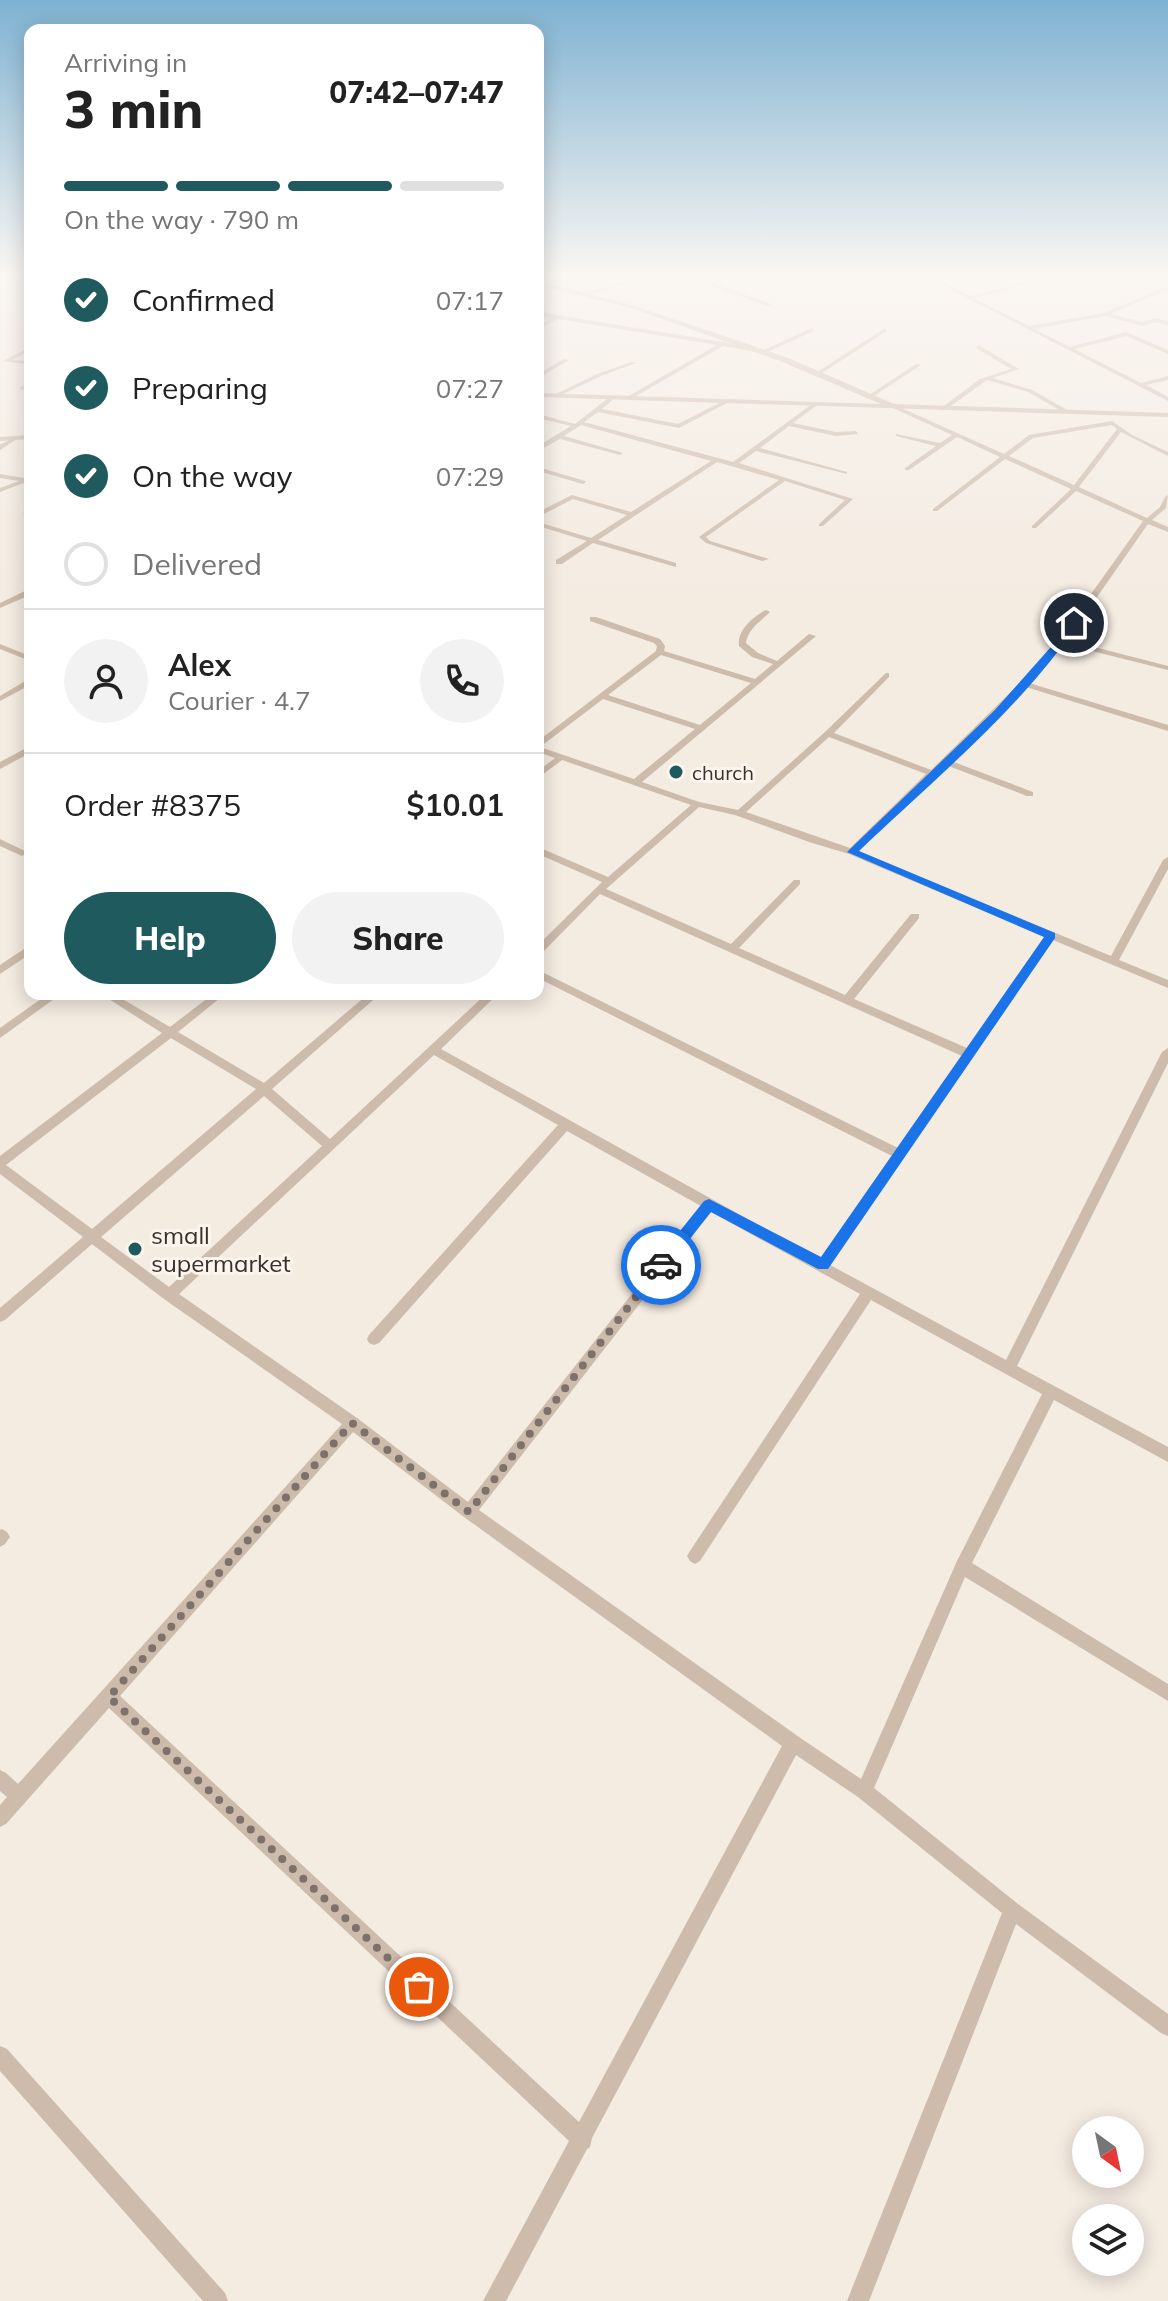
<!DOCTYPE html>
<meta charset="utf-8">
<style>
:root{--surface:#fff;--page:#f2f2f2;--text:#222;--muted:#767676;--line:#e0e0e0;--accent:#1f5a5e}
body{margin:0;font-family:Mulish,sans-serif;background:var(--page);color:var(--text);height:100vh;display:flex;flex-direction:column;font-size:30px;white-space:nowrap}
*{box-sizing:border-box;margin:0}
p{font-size:26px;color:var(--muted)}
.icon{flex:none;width:44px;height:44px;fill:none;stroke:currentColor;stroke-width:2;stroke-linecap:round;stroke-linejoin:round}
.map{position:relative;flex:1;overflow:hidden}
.sheet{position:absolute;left:24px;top:24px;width:520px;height:976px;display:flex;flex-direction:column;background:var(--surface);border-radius:16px;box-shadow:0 4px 20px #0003}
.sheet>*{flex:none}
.needle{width:52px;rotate:147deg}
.buttons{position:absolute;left:1072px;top:2116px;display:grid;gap:16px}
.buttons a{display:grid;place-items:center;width:72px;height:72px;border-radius:50%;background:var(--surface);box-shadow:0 4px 20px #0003;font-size:40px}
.pin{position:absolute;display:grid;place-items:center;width:68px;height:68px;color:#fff;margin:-34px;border:4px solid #fff;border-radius:50%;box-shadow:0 2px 8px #0007}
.courier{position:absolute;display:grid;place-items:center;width:80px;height:80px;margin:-40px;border:6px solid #1a73e8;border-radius:50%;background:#fff;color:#222;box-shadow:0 2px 10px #0007}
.head em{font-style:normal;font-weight:800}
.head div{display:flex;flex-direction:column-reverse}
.head{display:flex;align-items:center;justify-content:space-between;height:136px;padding:0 40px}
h1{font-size:52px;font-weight:800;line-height:60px}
.bar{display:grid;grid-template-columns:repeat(4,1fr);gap:12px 8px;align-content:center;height:96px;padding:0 40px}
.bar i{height:10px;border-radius:6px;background:var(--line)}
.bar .current{background:var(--accent)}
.bar p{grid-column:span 4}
.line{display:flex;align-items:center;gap:20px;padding:0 40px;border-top:2px solid var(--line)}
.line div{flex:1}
.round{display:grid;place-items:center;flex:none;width:84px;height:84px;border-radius:42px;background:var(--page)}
ol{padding:0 40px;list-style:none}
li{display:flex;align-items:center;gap:24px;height:88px}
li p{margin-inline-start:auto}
li .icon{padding:8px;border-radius:50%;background:var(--accent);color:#fff;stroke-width:4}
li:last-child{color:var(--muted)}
li i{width:44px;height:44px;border:4px solid var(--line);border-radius:50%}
.button{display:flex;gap:16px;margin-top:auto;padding:16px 40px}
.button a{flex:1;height:92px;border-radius:48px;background:var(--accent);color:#fff;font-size:32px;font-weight:800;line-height:92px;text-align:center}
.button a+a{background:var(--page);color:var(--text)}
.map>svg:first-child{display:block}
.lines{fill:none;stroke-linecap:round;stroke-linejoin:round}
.minor{fill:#cdbbac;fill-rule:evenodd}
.tertiary{fill:#cdbbac;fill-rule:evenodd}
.route{fill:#1a73e8}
.done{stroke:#7c716b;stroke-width:8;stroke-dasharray:0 14.4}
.poi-dot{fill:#1f5a5e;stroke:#fbf5ee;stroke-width:3}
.labels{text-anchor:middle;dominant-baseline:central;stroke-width:6;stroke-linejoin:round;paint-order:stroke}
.far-poi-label{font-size:20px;fill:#3b302b;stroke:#fbf5ee;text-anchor:start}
.poi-label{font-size:24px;fill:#3b302b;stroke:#fbf5ee;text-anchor:start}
</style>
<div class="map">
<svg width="1168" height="2301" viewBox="0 0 1168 2301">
<rect width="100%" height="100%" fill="#f4ebe1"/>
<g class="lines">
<!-- minor -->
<path class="minor" d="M566,274H572L548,286L544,285Z
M650,274H657L588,295L584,294Z
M948,274H954L938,280L969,296L1009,287L1042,274H1048L1012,289L973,298L1029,326L1104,313L1168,286V289L1110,314L1143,322L1155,318L1168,321V325L1155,322L1143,326L1105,316L1034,329L1070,347L1126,332L1168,350V354L1126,336L1074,349L1141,383L1168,376V380L1146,385L1168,397V401L932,280Z
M691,275L771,304L772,305L767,306L689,277Z
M538,312L723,342L759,350L756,352L723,346L629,400L627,397L717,345L558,319L538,329V325L552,318L538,316Z
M812,328L814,331L765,353L760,352Z
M885,328L887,331L822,373L817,372Z
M978,345L1019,369L993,378L1032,390L1069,411V413H1065L1028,392L987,380L945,410H941V408L980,379L1011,369L976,348Z
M30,347V351L12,360L30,361V365L3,361Z
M564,359L569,360L538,378V374Z
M631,362L636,363L601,376L559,396L554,395L597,374Z
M916,364L921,365L874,396L869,395Z
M30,382V386L22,390L19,388Z
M611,396L616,397L602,409L678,424L723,401H727V403L679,428L598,412L584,422L733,462L812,404H816V406L793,423L836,432L856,431L858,434L836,436L789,426L760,448L847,472V474L756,451L739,463L853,499L823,526H819V524L845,500L785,481L706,537L710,541L769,559L762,561L706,543L699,537L779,480L717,462L598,540L676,563V567L593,543L562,564H556V560L587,541L538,526V522L591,538L627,515L573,499L538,517V512L572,495L631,512L711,461L581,425L564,436L623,453L620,455L560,439L538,451V446L571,426L538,418V414L575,424Z
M893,406H897L1004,454L1029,435L1112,421L1132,435L1168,452V456L1166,455L1121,432L1079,487L1147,518L1160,507L1165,497L1168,495L1166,508L1152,520L1168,527V532L1148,524L1067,640L1168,666V670L1064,644L1029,683L1168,725V731L1026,687L951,761L1033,792V796H1027L946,765L858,851L1111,956L1163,860L1168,857V869L1119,960L1168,980V988L1053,940L830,1265L1006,1360L1162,1052L1168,1048V1063L1017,1366L1168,1447V1462L1054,1400L972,1563L1168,1684V1701L965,1577L874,1788L1018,1904L1168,2014V2036L1161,2033L1016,1924L869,2301H847L1002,1913L858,1797L796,1755L592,2138L590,2147L587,2149L506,2301H483L569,2141L109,1708L6,1824L0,1827V1805L7,1797L0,1791V1770L6,1773L18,1784L342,1424L164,1299L92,1244L5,1320L0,1322V1308L83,1237L0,1174V1156L162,1033L101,994H114L170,1027L213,994H225L178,1032L264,1083L368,994H380L272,1089L330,1139L486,994H498L441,1049L820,1259L892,1156L538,978V970L898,1148L962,1056L600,894L542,953L538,955V945L602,882L538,854V847L608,877L691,805L562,760L538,778V771L555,758L538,752V741L656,651L657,646L654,643L590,621V617H596L660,639L665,646L664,651L755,679L773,664L752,657L739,646C737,630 753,617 766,610L770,612C760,622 748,629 746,643L758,653L777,661L809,634L816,636L642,782L699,802L738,810L825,732L886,673H889V677L834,733L931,770L1021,682L1059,639L1143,521L1076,491L1036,528H1032V526L1071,489L1005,459L937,511H933V509L1000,457L957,437L909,470H905V468L936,446L896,436V434L940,443L952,435L893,408ZM1112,425L1117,429L1074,485L1009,456L1033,438ZM661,655L751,683L700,725L608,695ZM603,699L695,729L634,779L540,747ZM829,737L926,774L850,848L746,812ZM699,807L735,815L809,842L849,854L1045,937L967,1048L854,999L919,918V914H911L845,995L739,948L800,884V880H794L731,944L606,889ZM171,1038L256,1089L92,1229L6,1165ZM434,1055L558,1125L369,1335L367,1339L369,1343L374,1345L379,1343L567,1131L701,1206L468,1502L357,1418L179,1294ZM264,1096L322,1146L169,1287L101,1237ZM711,1212L860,1294L690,1551L687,1556L690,1561L695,1564L700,1561L871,1300L1042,1394L957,1561L861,1779L799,1737L479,1510ZM353,1432L464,1517L782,1746L579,2122L120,1696Z
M12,438L17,439L0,450V445Z
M538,467L585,481L586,482L583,484L538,471Z
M0,474L30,479V483L26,482L0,492V488L19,481L0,478Z
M30,510V515L26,516L23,514Z
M27,590H30V595L0,608V603Z
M0,644L30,656V661L0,649Z
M27,680H30V685L0,701V696Z
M30,746V753L0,769V762Z
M0,839L25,851L27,853L22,856L0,846Z
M30,945V954L0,974V965Z
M48,994H61L0,1038V1028Z
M2,1529L7,1532L10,1537L5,1544L0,1547V1530Z
M0,2046L7,2049L225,2293L228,2301H203L0,2071Z"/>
<!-- tertiary -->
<path class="tertiary" d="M538,281L632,305L786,357L894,404L1168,413V417L538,397V393L881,404L780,361L628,307L538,285Z
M30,435V439L0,441V437Z"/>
</g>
<!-- sky -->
<linearGradient id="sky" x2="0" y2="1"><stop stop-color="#7eb2d2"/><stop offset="0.46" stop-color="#faf6f2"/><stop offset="1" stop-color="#faf6f2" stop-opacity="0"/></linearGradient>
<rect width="1168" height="596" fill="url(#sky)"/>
<!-- route -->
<path class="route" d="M1074,621L1078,623C1024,706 931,782 859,851L1055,933V938L828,1269H818L711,1212L666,1269H656V1261L704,1201L709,1199L821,1257L1044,937L847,852L995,710Z"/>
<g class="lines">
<!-- done -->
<path class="done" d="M419,1987L109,1697L352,1423L469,1512L661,1265"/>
</g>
<!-- markers -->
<g class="poi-dot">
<circle cx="676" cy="772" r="8"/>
<circle cx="135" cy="1249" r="8"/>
</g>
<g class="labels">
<!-- far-poi labels -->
<g class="far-poi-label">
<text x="692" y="772">church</text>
</g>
<!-- poi labels -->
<g class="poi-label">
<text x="151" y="1235">small<tspan x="151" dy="28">supermarket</tspan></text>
</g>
</g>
</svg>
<div class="buttons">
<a><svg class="needle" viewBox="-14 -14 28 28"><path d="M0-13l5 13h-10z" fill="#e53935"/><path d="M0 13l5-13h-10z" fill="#767676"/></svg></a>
<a><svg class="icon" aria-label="layers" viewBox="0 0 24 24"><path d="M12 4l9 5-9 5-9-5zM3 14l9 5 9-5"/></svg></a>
</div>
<div class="pin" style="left:419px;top:1987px;background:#ea580c"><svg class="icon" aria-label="bag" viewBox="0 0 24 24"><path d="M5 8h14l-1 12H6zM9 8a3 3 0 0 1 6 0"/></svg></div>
<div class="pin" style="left:1074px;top:623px;background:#1f2937"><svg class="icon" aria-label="home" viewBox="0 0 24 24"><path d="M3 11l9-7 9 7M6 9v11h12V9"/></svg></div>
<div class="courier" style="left:661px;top:1265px"><svg class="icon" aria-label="car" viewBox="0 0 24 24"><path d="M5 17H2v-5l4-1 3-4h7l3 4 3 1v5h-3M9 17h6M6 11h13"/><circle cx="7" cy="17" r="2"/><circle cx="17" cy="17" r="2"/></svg></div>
<section class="sheet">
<div class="head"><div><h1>3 min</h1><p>Arriving in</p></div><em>07:42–07:47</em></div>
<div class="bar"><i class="current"></i><i class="current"></i><i class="current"></i><i></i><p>On the way · 790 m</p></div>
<ol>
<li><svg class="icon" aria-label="check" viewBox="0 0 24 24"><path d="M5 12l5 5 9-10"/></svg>Confirmed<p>07:17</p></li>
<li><svg class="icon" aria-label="check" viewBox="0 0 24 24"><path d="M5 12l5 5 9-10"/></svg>Preparing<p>07:27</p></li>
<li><svg class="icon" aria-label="check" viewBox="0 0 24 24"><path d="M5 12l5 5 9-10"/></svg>On the way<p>07:29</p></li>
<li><i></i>Delivered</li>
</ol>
<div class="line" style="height:144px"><a class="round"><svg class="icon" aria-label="person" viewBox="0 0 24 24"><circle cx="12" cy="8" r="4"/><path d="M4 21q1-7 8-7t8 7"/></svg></a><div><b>Alex</b><p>Courier · 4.7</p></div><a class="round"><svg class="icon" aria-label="phone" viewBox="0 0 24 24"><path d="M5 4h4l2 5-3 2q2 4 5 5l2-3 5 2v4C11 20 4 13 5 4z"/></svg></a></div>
<div class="line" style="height:104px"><div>Order #8375</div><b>$10.01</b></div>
<div class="button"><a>Help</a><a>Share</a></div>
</section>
</div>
